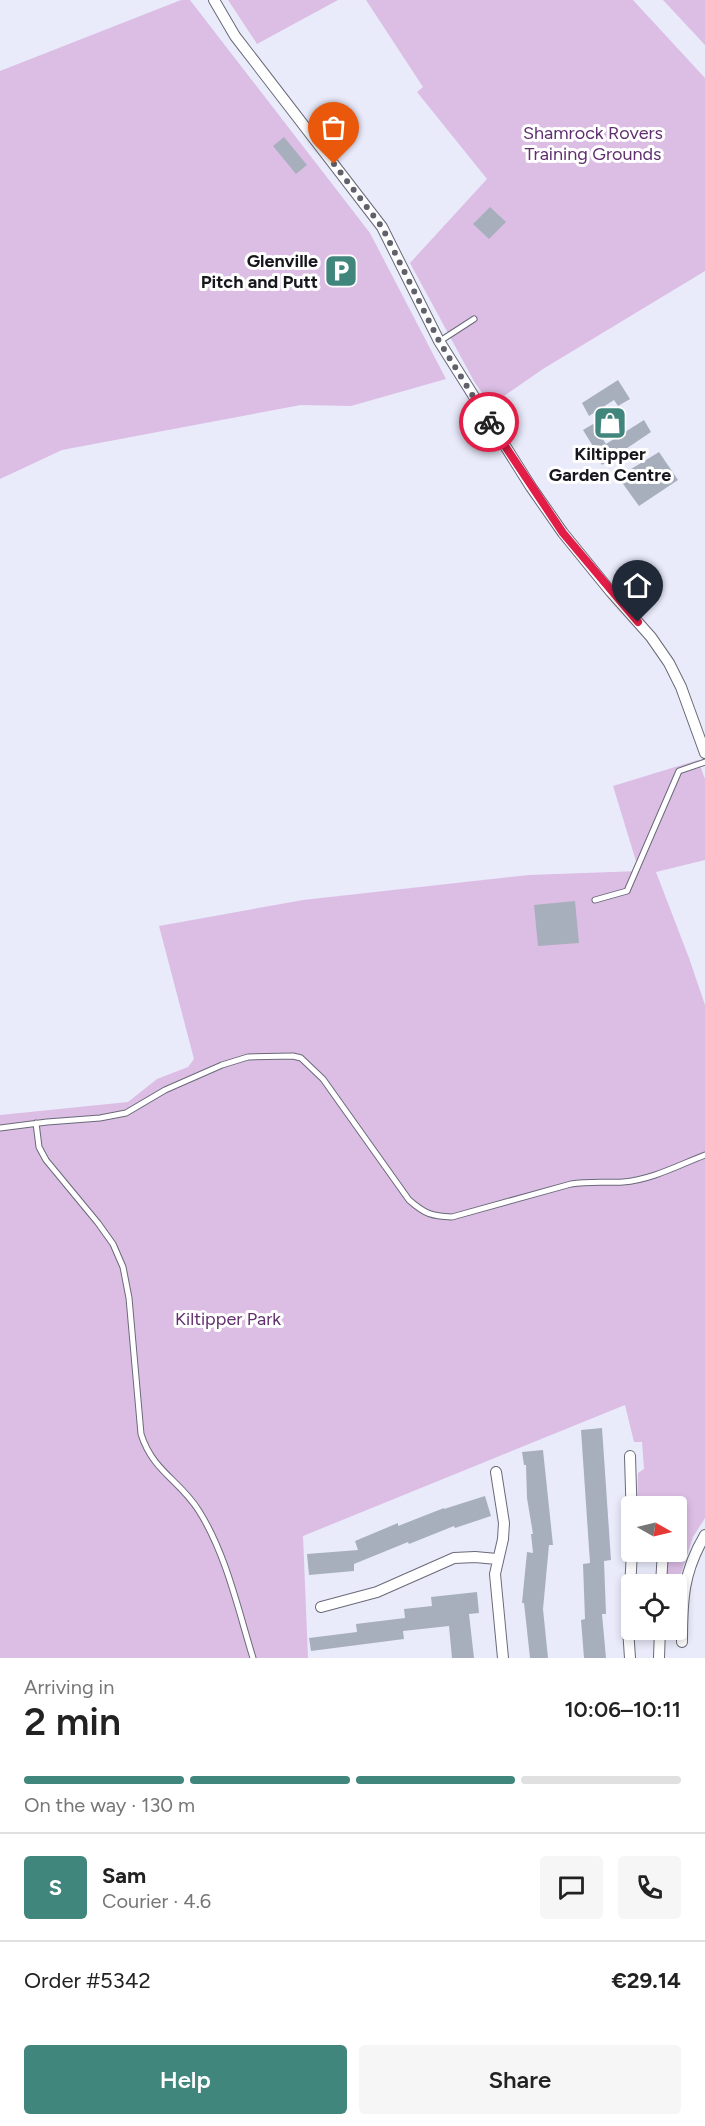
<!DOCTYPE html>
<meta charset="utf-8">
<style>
:root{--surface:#fff;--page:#f6f6f6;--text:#222;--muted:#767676;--line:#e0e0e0;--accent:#41867c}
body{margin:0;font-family:Figtree,sans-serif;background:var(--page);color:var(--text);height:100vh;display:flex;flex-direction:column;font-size:22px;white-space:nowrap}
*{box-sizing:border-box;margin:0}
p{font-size:20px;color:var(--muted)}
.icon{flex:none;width:33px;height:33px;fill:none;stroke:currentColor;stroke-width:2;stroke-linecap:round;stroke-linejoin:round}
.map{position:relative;height:1658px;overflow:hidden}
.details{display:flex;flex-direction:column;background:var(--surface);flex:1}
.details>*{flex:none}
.needle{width:39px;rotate:98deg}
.tools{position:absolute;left:621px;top:1496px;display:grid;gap:12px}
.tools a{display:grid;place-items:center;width:66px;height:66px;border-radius:6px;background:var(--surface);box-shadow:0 3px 9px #0003;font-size:30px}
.pin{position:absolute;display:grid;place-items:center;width:51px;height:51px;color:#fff;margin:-62px -26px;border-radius:50% 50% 50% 0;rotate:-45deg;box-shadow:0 0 6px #0007}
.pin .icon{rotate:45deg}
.courier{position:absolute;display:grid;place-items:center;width:60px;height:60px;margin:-30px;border:4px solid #e11d48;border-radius:50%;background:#fff;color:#222;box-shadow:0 2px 8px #0007}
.summary em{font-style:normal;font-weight:600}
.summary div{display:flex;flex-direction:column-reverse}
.summary{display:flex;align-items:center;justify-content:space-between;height:102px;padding:0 24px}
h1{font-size:39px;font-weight:600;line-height:45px}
.bar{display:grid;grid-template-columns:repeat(4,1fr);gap:9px 6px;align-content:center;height:72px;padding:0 24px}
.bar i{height:8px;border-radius:4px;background:var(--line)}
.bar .on{background:var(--accent)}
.bar p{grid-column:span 4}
.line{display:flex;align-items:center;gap:15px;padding:0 24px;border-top:2px solid var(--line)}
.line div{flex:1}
.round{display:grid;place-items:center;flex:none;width:63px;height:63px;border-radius:6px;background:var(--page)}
.cta{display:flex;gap:12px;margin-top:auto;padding:12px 24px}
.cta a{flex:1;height:69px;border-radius:6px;background:var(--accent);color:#fff;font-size:24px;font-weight:600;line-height:69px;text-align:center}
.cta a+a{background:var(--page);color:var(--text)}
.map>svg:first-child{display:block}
.green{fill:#dcbee5}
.building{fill:#a7afbd}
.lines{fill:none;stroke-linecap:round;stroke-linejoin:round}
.service-casing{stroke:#696a78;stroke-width:7}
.minor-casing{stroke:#696a78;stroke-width:12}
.service{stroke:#fff;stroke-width:5}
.minor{stroke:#fff;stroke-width:10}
.done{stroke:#60616b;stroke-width:6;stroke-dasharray:0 10.8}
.route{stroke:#e11d48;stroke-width:8}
.labels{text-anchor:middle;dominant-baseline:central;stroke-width:6;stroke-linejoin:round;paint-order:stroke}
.park-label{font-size:18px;fill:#612f6f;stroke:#fff}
.poi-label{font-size:18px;font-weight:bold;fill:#17171d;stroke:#fff;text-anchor:end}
</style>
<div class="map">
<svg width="705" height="1658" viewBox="0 0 705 1658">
<rect width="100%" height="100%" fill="#e9ebfb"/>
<!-- green -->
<path class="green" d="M181,0H190L370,233L446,379L351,406L301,405L62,450L0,479V71Z
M228,0H338L257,44Z
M366,0H633L705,78V271L543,369L491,405L475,383L410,263L487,179L417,92L423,87Z
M663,0H705V45Z
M698,760L705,779V860L656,872L689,958L705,1005V1518L693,1537L677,1586L676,1584H666L669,1551H676V1506H637L638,1473L644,1469L642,1442H634L625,1405L303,1536L308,1658H0V1115L128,1102L157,1079L188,1067L194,1059L159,926L303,900L529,875L639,871L613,786Z"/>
<!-- building -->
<path class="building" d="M284,137L307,165L296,174L273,146Z
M490,207L506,222L489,239L473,224Z
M618,380L630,399L618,406L614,400L589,416L582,403Z
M644,420L651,432L602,465L594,452L596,451L583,430L593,424L606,444Z
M659,452L678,480L639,506L618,477Z
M575,901L579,943L538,946L534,905Z
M602,1428L611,1560L604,1561L606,1614H602L606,1658H584L581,1620L585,1619L583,1564L590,1563L581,1430Z
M543,1450L553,1545H549L543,1609L548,1658H530L524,1603H522L527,1552L533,1553L531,1534H533L527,1498L526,1465H524L522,1452Z
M485,1496L491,1516L455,1528L454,1526L409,1544L408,1542L354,1564V1571L309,1575L307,1554L358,1550L355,1541L398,1523V1526L444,1508V1509Z
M477,1592L479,1613L469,1614L474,1658H452L449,1626L403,1631L404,1639L311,1651L309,1638L357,1632L356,1624L405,1618L404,1609L432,1606L431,1597Z"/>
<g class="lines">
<!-- service casing -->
<g class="service-casing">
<path id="service" d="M440,341L474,319
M595,900L627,891L679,771L705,762
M36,1123L39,1147L46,1160L98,1223L113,1244L123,1267L129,1298L141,1434C153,1472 180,1480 199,1511C226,1554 238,1609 253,1658
M0,1128L47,1122L100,1118L126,1113L165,1090L222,1065L248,1057L293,1056L301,1058L323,1079L409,1200C425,1214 431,1216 452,1217L571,1184C589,1181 606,1183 623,1182C651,1180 679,1165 705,1155"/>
</g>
<!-- minor casing -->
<g class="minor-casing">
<path id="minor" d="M214,0L235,36L382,227L439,341L531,487L563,533L611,592L651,637L669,663L681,687L705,753
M630,1456L632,1524
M496,1472L504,1523L503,1539L495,1574L503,1658
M632,1554H663
M661,1584L663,1551
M321,1607L377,1592L454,1558L475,1557L497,1559
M682,1642C682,1600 683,1572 705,1535
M630,1658L628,1628L632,1551
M659,1658L660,1629"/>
</g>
<!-- service -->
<use href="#service" class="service"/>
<!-- minor -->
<use href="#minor" class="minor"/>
</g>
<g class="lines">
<!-- done -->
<path class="done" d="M334,164L382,227L439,341L489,422"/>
<!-- route -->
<path class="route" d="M489,422L563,533L638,622"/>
</g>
<!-- icons -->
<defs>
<g id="parking-square" transform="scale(1.725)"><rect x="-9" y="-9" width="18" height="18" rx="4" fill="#41867c" stroke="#fff"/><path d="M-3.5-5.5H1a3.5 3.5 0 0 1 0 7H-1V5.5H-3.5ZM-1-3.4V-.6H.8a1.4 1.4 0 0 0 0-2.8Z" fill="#fff"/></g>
<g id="shop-square" transform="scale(1.725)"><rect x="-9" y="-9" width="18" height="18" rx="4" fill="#41867c" stroke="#fff"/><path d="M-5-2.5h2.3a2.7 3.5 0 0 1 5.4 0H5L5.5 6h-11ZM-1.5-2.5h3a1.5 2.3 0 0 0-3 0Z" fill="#fff"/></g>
</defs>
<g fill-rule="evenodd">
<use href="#parking-square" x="341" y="271"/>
<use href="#shop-square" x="610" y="423"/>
</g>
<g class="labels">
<!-- park labels -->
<g class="park-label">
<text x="593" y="133">Shamrock Rovers<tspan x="593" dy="21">Training Grounds</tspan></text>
<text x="228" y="1319">Kiltipper Park</text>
</g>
<!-- poi labels -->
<g class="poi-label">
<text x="318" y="261">Glenville<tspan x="318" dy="21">Pitch and Putt</tspan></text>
<text x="610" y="454" text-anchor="middle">Kiltipper<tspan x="610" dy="21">Garden Centre</tspan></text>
</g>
</g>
</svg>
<div class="tools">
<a><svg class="needle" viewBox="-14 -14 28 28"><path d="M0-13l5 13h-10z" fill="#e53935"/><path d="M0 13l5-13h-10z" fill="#767676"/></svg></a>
<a><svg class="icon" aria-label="locate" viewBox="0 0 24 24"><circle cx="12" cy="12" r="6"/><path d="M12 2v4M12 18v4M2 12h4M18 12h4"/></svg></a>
</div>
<div class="pin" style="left:334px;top:164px;background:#ea580c"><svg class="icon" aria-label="bag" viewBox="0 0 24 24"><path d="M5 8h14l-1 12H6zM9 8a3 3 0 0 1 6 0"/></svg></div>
<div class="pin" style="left:638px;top:622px;background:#1f2937"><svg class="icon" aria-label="home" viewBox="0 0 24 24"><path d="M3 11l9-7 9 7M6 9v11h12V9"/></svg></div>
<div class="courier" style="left:489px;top:422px"><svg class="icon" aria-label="bike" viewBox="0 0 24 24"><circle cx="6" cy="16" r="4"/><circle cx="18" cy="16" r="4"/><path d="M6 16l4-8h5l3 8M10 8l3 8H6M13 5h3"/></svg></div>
</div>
<section class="details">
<div class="summary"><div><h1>2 min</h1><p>Arriving in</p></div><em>10:06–10:11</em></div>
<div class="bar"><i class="on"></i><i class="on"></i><i class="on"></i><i></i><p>On the way · 130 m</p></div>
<div class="line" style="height:108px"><b class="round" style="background:var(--accent);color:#fff">S</b><div><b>Sam</b><p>Courier · 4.6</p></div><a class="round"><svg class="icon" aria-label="chat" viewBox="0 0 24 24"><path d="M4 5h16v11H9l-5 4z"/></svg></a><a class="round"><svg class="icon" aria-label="phone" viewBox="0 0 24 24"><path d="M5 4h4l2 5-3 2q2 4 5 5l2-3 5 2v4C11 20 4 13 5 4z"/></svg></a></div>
<div class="line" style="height:78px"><div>Order #5342</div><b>€29.14</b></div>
<div class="cta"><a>Help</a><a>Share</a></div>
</section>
